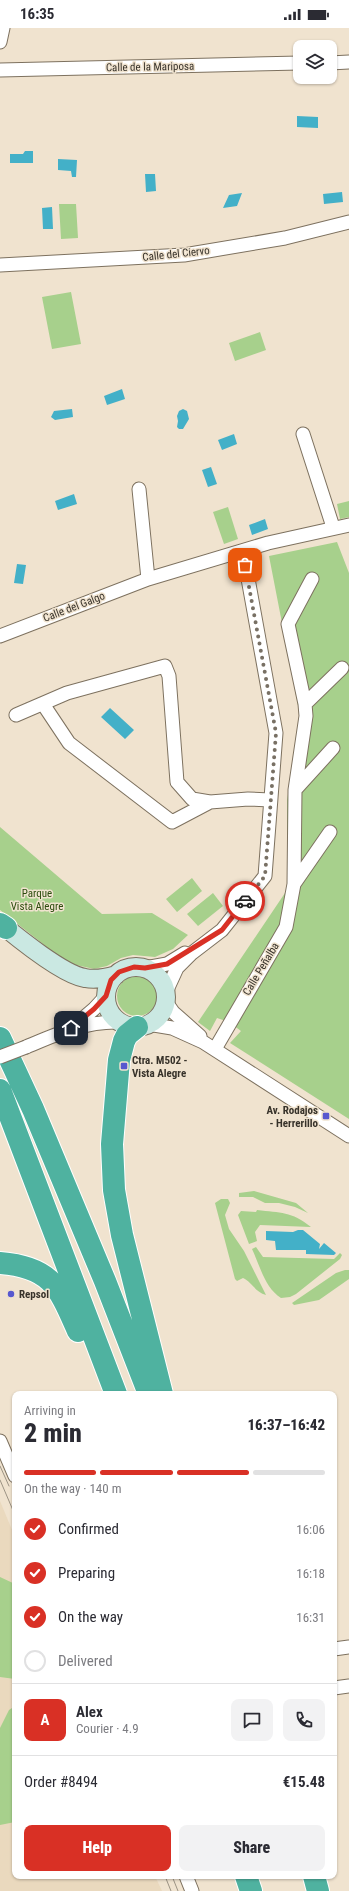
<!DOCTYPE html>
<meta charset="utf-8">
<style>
:root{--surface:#fff;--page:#f2f2f3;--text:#2b2b33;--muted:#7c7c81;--line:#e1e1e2;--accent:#d93025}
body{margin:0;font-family:"Roboto Condensed",sans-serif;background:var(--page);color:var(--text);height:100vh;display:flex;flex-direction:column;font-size:15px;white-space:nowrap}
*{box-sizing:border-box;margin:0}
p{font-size:13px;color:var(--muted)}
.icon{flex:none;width:22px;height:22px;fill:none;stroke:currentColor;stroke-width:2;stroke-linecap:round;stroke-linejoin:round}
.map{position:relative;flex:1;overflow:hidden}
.sheet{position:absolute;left:12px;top:1363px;width:325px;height:488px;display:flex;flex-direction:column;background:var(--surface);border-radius:8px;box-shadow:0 1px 3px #0004}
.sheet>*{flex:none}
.tools{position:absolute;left:293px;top:12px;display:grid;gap:8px}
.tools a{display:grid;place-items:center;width:44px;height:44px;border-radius:8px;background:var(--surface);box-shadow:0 1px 3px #0004;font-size:20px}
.pin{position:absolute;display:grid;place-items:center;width:34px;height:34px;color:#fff;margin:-17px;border-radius:8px;box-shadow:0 2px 6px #0006}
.courier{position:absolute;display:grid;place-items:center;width:40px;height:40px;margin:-20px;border:3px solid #d93025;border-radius:50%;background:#fff;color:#222;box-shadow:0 1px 5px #0007}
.overview em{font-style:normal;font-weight:800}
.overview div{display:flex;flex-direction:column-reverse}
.overview{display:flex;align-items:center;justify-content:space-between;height:68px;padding:0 12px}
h1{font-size:26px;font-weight:800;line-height:30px}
.bar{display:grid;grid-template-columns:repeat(4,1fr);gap:6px 4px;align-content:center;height:48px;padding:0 12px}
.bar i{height:5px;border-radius:3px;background:var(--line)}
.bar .current{background:var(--accent)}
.bar p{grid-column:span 4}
.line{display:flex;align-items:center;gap:10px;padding:0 12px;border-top:1px solid var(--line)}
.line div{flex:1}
.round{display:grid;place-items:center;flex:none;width:42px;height:42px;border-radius:8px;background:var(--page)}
ol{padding:0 12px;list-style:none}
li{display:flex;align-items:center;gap:12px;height:44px}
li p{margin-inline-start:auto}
li .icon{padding:4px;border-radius:50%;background:var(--accent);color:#fff;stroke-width:4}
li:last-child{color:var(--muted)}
li i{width:22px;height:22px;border:2px solid var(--line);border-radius:50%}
.primary-button{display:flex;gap:8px;margin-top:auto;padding:8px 12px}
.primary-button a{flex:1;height:46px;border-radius:8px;background:var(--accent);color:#fff;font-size:16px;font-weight:800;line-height:46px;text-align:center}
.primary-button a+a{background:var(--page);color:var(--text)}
.status{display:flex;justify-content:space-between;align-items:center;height:28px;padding:0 20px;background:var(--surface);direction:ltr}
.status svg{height:11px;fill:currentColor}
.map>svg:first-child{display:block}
.built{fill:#ead9be}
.green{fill:#a7d08c}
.water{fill:#43b0c8}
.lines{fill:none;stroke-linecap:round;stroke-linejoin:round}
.street-casing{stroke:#7d715f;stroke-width:15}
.secondary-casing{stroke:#7d715f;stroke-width:20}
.highway-casing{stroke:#fff;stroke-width:24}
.street{stroke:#fff;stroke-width:13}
.secondary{stroke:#cae8e2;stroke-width:18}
.highway{stroke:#4fb2a0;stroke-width:22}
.tram{stroke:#9c9384;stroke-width:1}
.street-bridge-casing{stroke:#7d715f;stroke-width:15;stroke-linecap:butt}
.street-bridge{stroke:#fff;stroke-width:13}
.done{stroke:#787064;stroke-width:4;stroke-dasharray:0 7.2}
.route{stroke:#d93025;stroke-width:5}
.poi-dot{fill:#5758cf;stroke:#f0e3cf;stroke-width:1.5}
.labels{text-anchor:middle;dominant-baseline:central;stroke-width:3;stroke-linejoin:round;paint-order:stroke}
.street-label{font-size:11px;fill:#37322a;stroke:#f0e3cf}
.park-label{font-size:11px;fill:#2c4c0e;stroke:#f0e3cf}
.poi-label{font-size:11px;font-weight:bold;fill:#37322a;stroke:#f0e3cf;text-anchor:start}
</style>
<div class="status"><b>16:35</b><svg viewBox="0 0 49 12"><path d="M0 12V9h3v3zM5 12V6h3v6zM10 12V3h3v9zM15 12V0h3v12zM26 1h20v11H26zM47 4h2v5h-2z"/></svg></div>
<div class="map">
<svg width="349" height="1863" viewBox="0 0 349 1863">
<rect width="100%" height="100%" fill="#f0e3cf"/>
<!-- built -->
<path class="built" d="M0,1473L15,1509V1848H155L162,1863H0Z"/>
<!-- green -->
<path class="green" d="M59,176H76L78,210L61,211Z
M71,264L81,316L52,321L42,269Z
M260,304L266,322L235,333L229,315Z
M349,473V489L340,491L337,476Z
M228,479L238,511L224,516L213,484Z
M337,514L349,545V1091L230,1015L241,1003L229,994L217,990L210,1003L198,994L287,862V772L301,693L269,528Z
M0,799L102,886L152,885L188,907L173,921L155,929L133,927L121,930L107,938L94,941L67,935L0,882Z
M192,850L202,863L177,884L166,871Z
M213,865L223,878L198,898L187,886Z
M117 968a20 20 0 1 1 40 0a20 20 0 1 1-40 0Z
M254,1163L296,1175L308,1185L295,1179L279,1175H265L253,1169H239V1165Z
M221,1171H228L230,1175L225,1187L229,1201L244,1223L266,1267C255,1264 252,1254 243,1250L237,1253L235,1251L215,1175Z
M257,1182C281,1185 291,1183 311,1199L260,1197L255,1204L257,1213L249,1216L238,1187L241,1183L256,1184Z
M256,1219L263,1229L334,1231L340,1225L342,1227L340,1231L296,1266L290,1269L281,1270C265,1260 260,1238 252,1221Z
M345,1242H349V1251L319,1272L294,1277L292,1275L336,1245Z
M0,1549L15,1556V1651L0,1649Z
M15,1678V1794L0,1797V1700L9,1682Z"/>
<!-- water -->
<path class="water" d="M297,88L318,89V100L297,99Z
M25,123H33V135H10V126H23Z
M58,131L77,132L76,149H72L71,143L58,142Z
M145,146H155L156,163L146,164Z
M342,164L343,174L324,176L323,166Z
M242,165L237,178L223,180L229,167Z
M52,179L53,201H43L42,180Z
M122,361L125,371L107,377L104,368Z
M72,381L73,389L55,392L51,389L54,383Z
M183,381L187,383L189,391L183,401H179L177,399L178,393L177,388L179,383Z
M234,406L237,416L222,422L218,412Z
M211,439L217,456L208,459L202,442Z
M74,466L77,476L58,482L55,473Z
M265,491L268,501L252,507L249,497Z
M17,536L26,537L23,556L14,555Z
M110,680L134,702L125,711L101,689Z
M298,1202H303L320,1216L319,1221L324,1215L336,1225L334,1227L306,1226V1222H313H276L275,1213L266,1212V1203L293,1204Z"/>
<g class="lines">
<!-- street casing -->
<g class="street-casing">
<path id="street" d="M0,14L3,0
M330,35L349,34
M0,42L300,35
M0,237L184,227L285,210L349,194
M303,406L333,499
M139,461L148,551
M0,608L148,551L268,515L349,497
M43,676L69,715L172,794L210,774
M305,676L342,640
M16,687L67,665L165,638L169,648L177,754L192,771L210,774L248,771L270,772
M295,762L333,720
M294,856L330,804
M145,940L167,936L185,925
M166,964L177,940L192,925L222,902L265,848L276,705L243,523
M166,974L173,984L200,1008
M148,996L172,1000L203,1014L349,1108
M74,998L94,981L106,968
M26,1019C57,1006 85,993 119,994
M215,1021L286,899L294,856L295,762L306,688L305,676L288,596L312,551
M0,1413L15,1448
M334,1621L349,1619
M334,1660L349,1658
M186,1848L192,1863"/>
</g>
<!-- secondary casing -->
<g class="secondary-casing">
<path id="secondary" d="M0,895C18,910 64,947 85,950C96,952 106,950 116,947
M106 969a30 30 0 1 1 60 0a30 30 0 1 1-60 0Z"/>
</g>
<!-- highway casing -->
<g class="highway-casing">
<path id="highway" d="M0,896L6,900
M137,999L127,1007L124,1013L119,1032L112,1116L114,1162L122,1207L162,1366
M0,1010L33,1081L105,1253L149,1366
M0,1062L116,1366
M0,1235C52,1239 59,1260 78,1303
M246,1848L251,1863
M314,1848L318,1863"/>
</g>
<!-- street -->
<use href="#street" class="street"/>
<!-- secondary -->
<use href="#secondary" class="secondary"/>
<!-- highway -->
<use href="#highway" class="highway"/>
<!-- tram -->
<path class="tram" d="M0,1438L9,1458
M0,1452L15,1487
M165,1848L171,1863
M172,1848L178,1863"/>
<!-- street-bridge casing -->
<g class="street-bridge-casing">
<path id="street-bridge" d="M0,1029L26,1019"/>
</g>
<!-- street-bridge -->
<use href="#street-bridge" class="street-bridge"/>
</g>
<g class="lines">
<!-- done -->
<path class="done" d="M245,873L265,848L276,705L245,537"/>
<!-- route -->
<path class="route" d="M71,1000L94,981L106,968L111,952L119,944L134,939L145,940L167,936L222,902L245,873"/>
</g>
<!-- markers -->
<g class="poi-dot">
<rect x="120" y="1034" width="8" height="8" rx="2"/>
<rect x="322" y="1084" width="8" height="8" rx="2"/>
<circle cx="11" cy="1266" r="4"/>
</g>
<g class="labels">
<!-- street labels -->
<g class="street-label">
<text transform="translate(150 39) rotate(-1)">Calle de la Mariposa</text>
<text transform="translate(176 226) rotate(-6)">Calle del Ciervo</text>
<text transform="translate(74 579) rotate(-21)">Calle del Galgo</text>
<text transform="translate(261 941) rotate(-59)">Calle Peñalba</text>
</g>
<!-- park labels -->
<g class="park-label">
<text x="37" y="865">Parque<tspan x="37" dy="13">Vista Alegre</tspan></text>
</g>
<!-- poi labels -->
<g class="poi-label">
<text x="132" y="1032">Ctra. M502 -<tspan x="132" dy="13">Vista Alegre</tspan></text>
<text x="318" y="1082" text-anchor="end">Av. Rodajos<tspan x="318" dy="13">- Herrerillo</tspan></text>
<text x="19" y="1266">Repsol</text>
</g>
</g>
</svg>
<div class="tools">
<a><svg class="icon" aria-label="layers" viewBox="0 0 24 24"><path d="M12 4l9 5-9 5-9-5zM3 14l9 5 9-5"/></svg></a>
</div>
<div class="pin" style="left:245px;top:537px;background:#ea580c"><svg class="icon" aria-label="bag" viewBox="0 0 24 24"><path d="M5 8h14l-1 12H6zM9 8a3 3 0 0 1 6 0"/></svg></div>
<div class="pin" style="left:71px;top:1000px;background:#1f2937"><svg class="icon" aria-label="home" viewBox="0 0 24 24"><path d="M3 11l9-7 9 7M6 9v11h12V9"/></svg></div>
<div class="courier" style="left:245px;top:873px"><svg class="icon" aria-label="car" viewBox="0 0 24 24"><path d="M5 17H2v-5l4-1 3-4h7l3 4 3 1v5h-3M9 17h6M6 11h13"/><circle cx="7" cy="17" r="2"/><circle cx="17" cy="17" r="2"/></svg></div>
<section class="sheet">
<div class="overview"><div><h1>2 min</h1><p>Arriving in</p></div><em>16:37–16:42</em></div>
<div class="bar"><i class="current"></i><i class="current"></i><i class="current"></i><i></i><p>On the way · 140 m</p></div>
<ol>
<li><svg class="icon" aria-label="check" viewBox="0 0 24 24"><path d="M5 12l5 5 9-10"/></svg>Confirmed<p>16:06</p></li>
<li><svg class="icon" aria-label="check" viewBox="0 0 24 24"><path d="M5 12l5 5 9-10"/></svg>Preparing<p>16:18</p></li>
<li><svg class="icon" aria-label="check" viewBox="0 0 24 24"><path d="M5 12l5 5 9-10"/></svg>On the way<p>16:31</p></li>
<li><i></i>Delivered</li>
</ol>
<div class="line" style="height:72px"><b class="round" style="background:var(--accent);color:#fff">A</b><div><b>Alex</b><p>Courier · 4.9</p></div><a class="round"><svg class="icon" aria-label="chat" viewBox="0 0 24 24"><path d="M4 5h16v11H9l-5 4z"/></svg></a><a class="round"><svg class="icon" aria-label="phone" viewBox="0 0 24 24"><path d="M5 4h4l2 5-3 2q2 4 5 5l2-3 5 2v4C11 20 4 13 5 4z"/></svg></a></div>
<div class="line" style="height:52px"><div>Order #8494</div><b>€15.48</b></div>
<div class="primary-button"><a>Help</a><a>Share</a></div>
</section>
</div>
